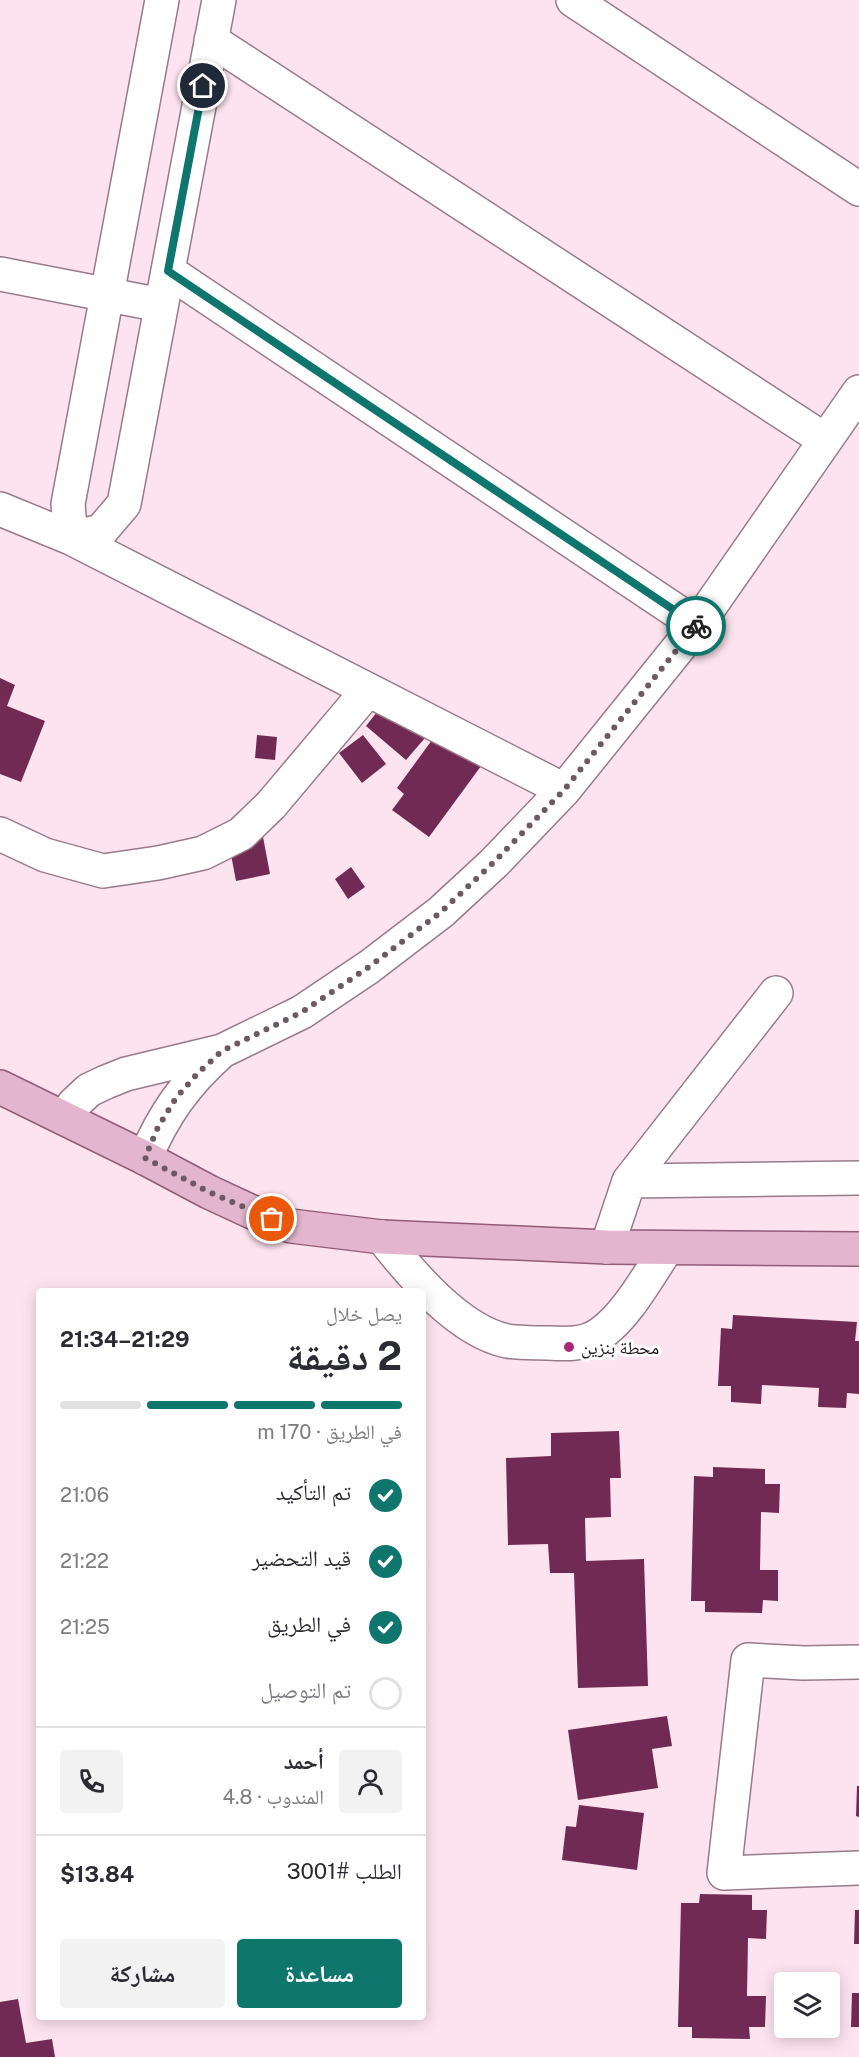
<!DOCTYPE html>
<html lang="ar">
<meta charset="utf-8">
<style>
:root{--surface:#fff;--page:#f2f2f3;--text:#2b2b33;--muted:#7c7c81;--line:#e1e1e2;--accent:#0f766e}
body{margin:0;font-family:"Public Sans","Noto Naskh Arabic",sans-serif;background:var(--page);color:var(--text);direction:rtl;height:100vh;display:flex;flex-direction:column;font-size:22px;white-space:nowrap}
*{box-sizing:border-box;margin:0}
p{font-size:20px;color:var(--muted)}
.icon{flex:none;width:33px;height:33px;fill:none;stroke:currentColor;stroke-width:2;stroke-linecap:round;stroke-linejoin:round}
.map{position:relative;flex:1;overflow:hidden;direction:ltr}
.side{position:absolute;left:36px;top:1288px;width:390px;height:732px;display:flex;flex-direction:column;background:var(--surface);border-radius:6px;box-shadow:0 3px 15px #0003;direction:rtl}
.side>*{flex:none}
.tools{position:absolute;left:774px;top:1972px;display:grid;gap:12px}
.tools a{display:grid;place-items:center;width:66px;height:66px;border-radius:6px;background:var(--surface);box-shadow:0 3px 15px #0003;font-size:30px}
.pin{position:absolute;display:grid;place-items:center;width:51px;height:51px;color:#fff;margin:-26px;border:3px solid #fff;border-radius:50%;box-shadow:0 2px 6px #0007}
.courier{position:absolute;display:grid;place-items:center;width:60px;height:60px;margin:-30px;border:4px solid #0f766e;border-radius:50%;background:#fff;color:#222;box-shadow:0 2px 8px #0007}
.headline em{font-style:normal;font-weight:700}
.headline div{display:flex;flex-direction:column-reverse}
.headline{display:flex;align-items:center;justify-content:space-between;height:102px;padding:0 24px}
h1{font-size:39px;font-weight:700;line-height:45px}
.bar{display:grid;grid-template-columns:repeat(4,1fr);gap:9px 6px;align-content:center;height:72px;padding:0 24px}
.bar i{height:8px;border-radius:4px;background:var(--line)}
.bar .active{background:var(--accent)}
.bar p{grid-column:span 4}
.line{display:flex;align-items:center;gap:15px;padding:0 24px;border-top:2px solid var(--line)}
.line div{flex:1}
.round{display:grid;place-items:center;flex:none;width:63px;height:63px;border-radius:6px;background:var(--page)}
ol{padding:0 24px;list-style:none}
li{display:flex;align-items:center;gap:18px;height:66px}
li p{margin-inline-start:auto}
li .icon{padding:6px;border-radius:50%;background:var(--accent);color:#fff;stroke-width:4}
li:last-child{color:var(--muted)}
li i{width:33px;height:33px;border:3px solid var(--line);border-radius:50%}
.button{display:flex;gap:12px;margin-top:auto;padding:12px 24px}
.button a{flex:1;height:69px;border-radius:6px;background:var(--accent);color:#fff;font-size:24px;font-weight:700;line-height:69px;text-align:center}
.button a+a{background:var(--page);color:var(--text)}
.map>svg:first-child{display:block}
.building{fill:#712a53}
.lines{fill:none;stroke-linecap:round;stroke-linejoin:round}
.minor-casing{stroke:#987b8a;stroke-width:36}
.major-casing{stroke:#925b78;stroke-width:36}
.minor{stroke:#fff;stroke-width:33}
.major{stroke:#e4b5ce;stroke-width:33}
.done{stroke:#6b5a63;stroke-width:6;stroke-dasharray:0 10.8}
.route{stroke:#0f766e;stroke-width:8}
.poi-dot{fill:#a92978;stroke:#fff;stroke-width:2}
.labels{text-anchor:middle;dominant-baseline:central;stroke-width:6;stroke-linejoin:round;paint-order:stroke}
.poi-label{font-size:18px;fill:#1c1117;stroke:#fff;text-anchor:start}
</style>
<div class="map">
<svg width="859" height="2057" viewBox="0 0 859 2057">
<rect width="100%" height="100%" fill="#fde3ef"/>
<!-- building -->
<path class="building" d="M0,678L15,685L7,706L45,721L21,782L0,774Z
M384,703L425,738L406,760L366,726Z
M451,714L495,747L429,837L392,810L404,794L397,788Z
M257,735L277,737L275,760L255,758Z
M363,735L386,764L362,783L339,753Z
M260,821L270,874L236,881L226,828Z
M351,867L365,887L348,899L335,879Z
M733,1315L857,1322L855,1341H859V1394L847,1393L846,1408L818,1407L819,1388L762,1385L761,1404L731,1402V1386H718L721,1328L732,1329Z
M619,1431L621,1478H610L611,1517L585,1518L586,1561L644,1559L648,1686L578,1688L574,1573H550L548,1544L508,1545L506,1458L551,1456V1433Z
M713,1467L765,1469V1484H780L779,1513L761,1512L760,1570H778V1601L763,1600L762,1613L705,1612V1601H691L694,1476L713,1477Z
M667,1716L672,1746L652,1749L658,1788L578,1800L568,1730Z
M857,1786H859V1817L856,1816Z
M579,1805L644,1813L637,1870L562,1860L566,1826L576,1827Z
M700,1894L752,1895V1910H767L766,1939L748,1938L747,1996H766L765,2027H749L750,2039L692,2038V2027H678L681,1903H699Z
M855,1910H859V1944H854Z
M852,1993H859V2027H851Z
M18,1999L26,2043L52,2039L55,2057H0V2002Z"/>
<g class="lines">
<!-- minor casing -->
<g class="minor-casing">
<path id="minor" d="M162,0L68,504L71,538L101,531L124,504L219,0
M573,0L859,189
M211,40L825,440
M168,271L697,625
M0,274L161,305
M0,509L71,538L564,790
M0,834L45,855L103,871L158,863L203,853L241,834L271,805L368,690
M64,1118L74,1104L89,1090L106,1082L126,1074L222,1051L302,1012L369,967L441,912L494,863L564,790L697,625L859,392
M145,1158C164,1114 185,1084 221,1052
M629,1181L859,1178
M382,1237C411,1274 459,1331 507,1341C520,1343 534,1343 548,1343C566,1344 584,1345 600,1334C627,1316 649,1274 667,1248
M607,1247L629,1181L776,993
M859,1662L803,1663L748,1660L724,1873L859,1868"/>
</g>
<!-- major casing -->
<g class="major-casing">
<path id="major" d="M0,1087L145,1158L209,1192L252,1212L291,1226L382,1237L607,1247L859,1249"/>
</g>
<!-- minor -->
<use href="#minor" class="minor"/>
<!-- major -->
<use href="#major" class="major"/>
</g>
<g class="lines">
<!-- done -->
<path class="done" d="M272,1219L209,1192L145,1158L158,1127L176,1098L198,1073L222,1051L302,1012L369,967L441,912L494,862L564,790L696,626"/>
<!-- route -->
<path class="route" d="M203,86L168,271L677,612L697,625L696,626"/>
</g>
<!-- markers -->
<circle class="poi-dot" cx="569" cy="1347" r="6"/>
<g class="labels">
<!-- poi labels -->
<g class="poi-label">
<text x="581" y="1347">محطة بنزين</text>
</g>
</g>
</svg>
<div class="tools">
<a><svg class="icon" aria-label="layers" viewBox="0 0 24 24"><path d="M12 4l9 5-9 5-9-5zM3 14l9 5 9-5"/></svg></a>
</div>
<div class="pin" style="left:272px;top:1219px;background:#ea580c"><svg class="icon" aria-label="bag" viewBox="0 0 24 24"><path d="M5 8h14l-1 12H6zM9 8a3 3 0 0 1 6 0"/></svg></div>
<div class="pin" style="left:203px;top:86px;background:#1f2937"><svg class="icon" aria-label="home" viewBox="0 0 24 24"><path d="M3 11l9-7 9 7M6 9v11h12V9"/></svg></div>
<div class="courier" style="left:696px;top:626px"><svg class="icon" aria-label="bike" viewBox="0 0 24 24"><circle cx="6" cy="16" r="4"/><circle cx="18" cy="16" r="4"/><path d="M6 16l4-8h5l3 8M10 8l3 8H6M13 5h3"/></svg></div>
<section class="side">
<div class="headline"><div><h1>2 دقيقة</h1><p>يصل خلال</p></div><em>21:29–21:34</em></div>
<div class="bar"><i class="active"></i><i class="active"></i><i class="active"></i><i></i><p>في الطريق · 170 m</p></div>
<ol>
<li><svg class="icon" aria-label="check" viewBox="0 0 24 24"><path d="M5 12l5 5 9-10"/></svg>تم التأكيد<p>21:06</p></li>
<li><svg class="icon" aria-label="check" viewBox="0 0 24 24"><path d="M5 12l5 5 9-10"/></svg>قيد التحضير<p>21:22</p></li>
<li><svg class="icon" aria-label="check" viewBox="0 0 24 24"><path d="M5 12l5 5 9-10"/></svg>في الطريق<p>21:25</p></li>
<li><i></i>تم التوصيل</li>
</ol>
<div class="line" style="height:108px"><a class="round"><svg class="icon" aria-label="person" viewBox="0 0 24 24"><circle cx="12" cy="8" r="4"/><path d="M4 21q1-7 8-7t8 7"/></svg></a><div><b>أحمد</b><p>المندوب · 4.8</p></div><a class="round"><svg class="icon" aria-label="phone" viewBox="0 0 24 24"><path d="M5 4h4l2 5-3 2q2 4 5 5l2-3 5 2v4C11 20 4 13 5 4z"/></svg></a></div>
<div class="line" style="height:78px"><div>الطلب #3001</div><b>$13.84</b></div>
<div class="button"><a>مساعدة</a><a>مشاركة</a></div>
</section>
</div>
